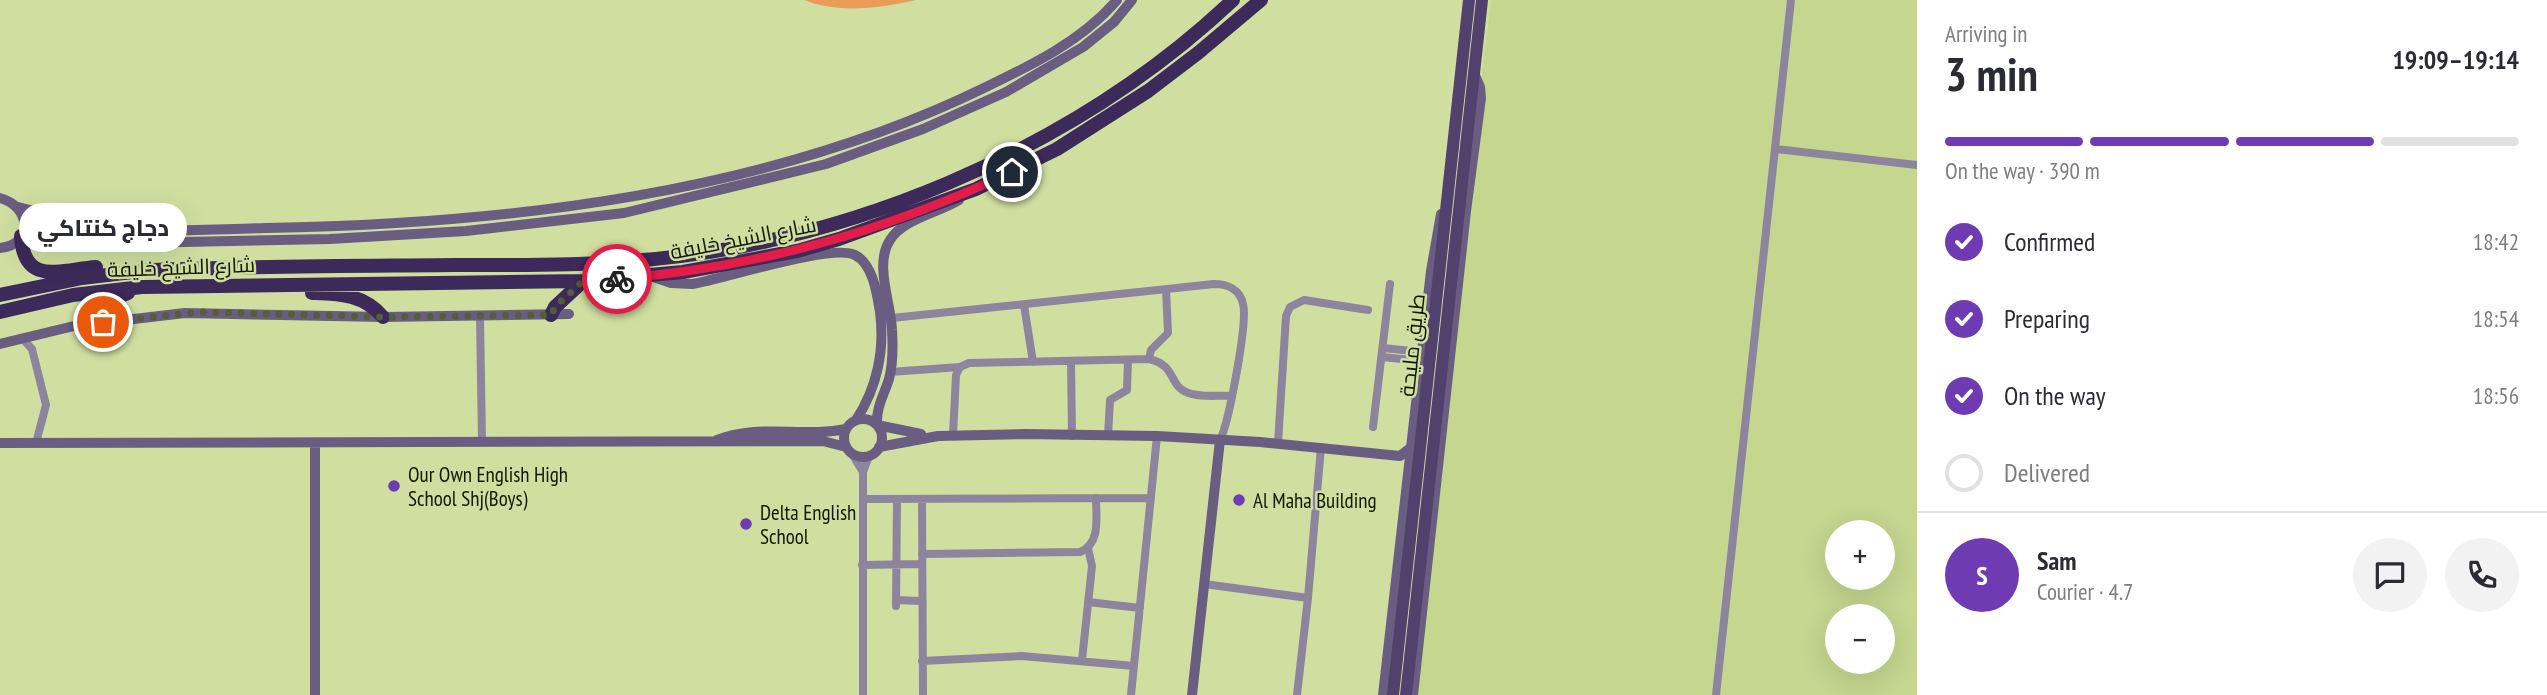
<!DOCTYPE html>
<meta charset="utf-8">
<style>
:root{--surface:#fff;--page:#f2f2f3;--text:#2b2b33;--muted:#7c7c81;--line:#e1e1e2;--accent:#6e3bb2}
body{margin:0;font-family:"PT Sans Narrow",Cairo,sans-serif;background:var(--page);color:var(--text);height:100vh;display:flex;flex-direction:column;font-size:26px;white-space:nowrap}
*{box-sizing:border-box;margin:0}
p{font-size:23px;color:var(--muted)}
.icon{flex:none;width:38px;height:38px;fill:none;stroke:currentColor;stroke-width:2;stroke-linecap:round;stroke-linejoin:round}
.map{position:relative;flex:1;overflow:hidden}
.drawer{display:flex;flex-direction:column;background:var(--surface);width:630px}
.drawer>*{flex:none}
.buttons{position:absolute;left:1825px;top:520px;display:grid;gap:14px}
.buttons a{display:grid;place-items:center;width:70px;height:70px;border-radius:50%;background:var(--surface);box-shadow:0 7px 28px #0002;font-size:35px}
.pin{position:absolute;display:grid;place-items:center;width:60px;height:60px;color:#fff;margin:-30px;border:4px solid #fff;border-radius:50%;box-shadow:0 2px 7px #0007}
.courier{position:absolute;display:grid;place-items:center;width:70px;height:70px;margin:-35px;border:5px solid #e11d48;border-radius:50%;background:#fff;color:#222;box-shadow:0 2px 9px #0007}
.bubble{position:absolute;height:49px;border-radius:24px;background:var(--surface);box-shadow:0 7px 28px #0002;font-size:23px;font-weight:800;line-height:49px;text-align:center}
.head em{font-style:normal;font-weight:800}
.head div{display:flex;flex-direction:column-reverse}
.head{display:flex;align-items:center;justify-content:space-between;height:119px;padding:0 28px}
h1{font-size:46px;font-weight:800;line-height:52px}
.bar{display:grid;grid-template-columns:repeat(4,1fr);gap:10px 7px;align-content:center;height:84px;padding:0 28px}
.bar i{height:9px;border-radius:5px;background:var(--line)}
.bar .active{background:var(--accent)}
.bar p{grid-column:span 4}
.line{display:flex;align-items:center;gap:18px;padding:0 28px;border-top:2px solid var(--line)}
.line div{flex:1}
.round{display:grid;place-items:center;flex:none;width:74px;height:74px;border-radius:37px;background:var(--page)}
ol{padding:0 28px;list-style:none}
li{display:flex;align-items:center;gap:21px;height:77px}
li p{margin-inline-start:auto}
li .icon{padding:7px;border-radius:50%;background:var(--accent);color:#fff;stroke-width:4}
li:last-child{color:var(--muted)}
li i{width:38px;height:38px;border:4px solid var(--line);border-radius:50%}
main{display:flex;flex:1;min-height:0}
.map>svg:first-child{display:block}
.built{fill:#c5d68f;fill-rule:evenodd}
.green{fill:#ea9b58}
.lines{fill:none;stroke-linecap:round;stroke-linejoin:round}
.street{stroke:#8d859e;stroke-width:8}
.secondary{stroke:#695e82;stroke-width:10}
.primary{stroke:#51426d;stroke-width:12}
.highway{stroke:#3c2a5a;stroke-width:14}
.done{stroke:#555e39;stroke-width:7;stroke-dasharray:0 12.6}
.route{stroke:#e11d48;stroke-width:9}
.poi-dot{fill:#6e3bb2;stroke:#d0dfa0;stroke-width:2.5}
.labels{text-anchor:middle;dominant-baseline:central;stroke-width:5;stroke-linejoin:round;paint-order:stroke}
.street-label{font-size:21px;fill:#131802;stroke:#d0dfa0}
.poi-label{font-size:21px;fill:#131802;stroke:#d0dfa0;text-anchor:start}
</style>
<main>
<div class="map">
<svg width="1917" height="695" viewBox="0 0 1917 695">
<rect width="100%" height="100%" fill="#d0dfa0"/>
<!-- built -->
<path class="built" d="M1491,0H1917V695H1410L1429,510ZM1838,532H1883V578H1838ZM1838,616H1883V662H1838Z"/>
<!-- green -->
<path class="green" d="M804,0H916C880,8 839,14 804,0Z"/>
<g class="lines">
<!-- street -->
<path class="street" d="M1775,149L1917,165
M1024,305L1033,362
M480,316L482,442
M892,318L1214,284C1228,284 1240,290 1243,304C1248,322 1229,422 1220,440
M22,338L32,349L46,405L36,443
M1383,348L1422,352
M1382,357L1422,361
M1149,359L1151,350L1168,333L1166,289
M1071,361L1072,436
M890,372L960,367
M1373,427L1390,284
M953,435L956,375L960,367L969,363L1149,359C1176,365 1169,385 1186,392C1198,398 1219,395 1232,396
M1108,436L1110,400L1127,390L1128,360
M1278,443L1286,316L1290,307L1304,300L1368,310
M852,454L863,472
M863,499L1151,498
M922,499L923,695
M922,554L1080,552C1101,544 1096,517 1096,498
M862,565L922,564
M1204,584L1308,598
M896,600L921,601
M1088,602L1140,608
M896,606L897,499
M1082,660L1092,566L1088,548
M922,661L1022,656L1134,666
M863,695V472L869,456
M1131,695L1157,436
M1297,695L1308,598L1321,447
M1716,695L1791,0"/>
<!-- secondary -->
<path class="secondary" d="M0,198C31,206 34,245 0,248
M18,207L103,228L124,230C171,232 219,229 266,228C506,224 768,194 986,87C1032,65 1083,40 1117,0
M23,233L49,229L103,241L136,243L330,239L466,231L624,213L826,164L923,129L1006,92L1083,47L1114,22L1132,0
M650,276L671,283L692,284C723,279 833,243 855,255C873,264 877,294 880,312C885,350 877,388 856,420
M0,344L74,326L185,313L383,317L569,314
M844 438a19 19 0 1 1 38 0a19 19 0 1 1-38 0Z
M921,434L877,425C876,407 884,395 889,379C893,364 893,346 892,330C891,303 874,264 890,240C903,219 938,213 959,200
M717,440C759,423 803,438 846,429
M0,443L823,441L846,447
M879,447L938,436L1025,434L1157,436L1260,442L1400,456L1413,446
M315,695V443
M1192,695L1220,440
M1383,695L1431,271L1441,214
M1413,695L1466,211L1481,98L1480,87L1474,73"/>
<!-- primary -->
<path class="primary" d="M1393,695L1469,0
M1406,695L1482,0"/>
<!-- highway -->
<path class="highway" d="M21,236C24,286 59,270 96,267
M312,293C340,294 363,294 383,317
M0,295L82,278L149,270C251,266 353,266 455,265C509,265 563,266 617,262C839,249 1072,152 1233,0
M0,312L73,295L142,287L583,281L683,272L797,251L839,239L976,189L1057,149L1148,91L1198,53L1261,0
M551,315L555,307L583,281
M103,322C101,302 112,299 128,293"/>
</g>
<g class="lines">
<!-- done -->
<path class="done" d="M103,322L201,312L383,317L551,315L555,307L583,281L617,279"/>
<!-- route -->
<path class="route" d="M617,279C760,267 883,232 1012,172"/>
</g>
<!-- markers -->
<g class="poi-dot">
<circle cx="394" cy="486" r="7"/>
<circle cx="1239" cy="500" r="7"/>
<circle cx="746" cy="524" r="7"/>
</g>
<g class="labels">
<!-- street labels -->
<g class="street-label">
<text transform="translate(743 238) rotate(-11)">شارع الشيخ خليفة</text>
<text transform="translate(181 267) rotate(-2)">شارع الشيخ خليفة</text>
<text transform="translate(1412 345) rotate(-84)">طريق مليحة</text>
</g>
<!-- poi labels -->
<g class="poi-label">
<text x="408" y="474">Our Own English High<tspan x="408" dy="24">School Shj(Boys)</tspan></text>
<text x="1253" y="500">Al Maha Building</text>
<text x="760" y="512">Delta English<tspan x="760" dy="24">School</tspan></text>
</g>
</g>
</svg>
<div class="buttons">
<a>+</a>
<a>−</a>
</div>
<div class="pin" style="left:103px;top:322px;background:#ea580c"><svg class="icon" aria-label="bag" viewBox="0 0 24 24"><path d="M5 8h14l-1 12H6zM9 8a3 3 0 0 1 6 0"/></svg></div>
<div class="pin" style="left:1012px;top:172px;background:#1f2937"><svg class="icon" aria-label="home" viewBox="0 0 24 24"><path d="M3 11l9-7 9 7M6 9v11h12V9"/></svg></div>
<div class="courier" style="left:617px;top:279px"><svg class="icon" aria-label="bike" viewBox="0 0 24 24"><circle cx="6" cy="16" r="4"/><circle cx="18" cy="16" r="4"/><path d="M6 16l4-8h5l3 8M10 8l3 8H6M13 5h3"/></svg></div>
<div class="bubble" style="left:19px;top:203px;width:168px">دجاج كنتاكي</div>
</div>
<section class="drawer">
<div class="head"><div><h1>3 min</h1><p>Arriving in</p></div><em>19:09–19:14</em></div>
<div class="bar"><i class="active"></i><i class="active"></i><i class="active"></i><i></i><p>On the way · 390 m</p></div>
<ol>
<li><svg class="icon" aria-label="check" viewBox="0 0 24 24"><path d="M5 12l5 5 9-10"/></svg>Confirmed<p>18:42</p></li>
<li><svg class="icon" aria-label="check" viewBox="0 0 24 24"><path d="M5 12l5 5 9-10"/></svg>Preparing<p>18:54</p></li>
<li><svg class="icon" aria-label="check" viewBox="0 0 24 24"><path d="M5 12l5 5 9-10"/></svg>On the way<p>18:56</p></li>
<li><i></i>Delivered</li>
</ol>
<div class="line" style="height:126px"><b class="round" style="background:var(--accent);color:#fff">S</b><div><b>Sam</b><p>Courier · 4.7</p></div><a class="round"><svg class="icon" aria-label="chat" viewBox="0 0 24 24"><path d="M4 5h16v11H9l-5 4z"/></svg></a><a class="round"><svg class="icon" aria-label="phone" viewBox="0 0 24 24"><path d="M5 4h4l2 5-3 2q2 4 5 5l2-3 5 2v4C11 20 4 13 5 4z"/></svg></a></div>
</section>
</main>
